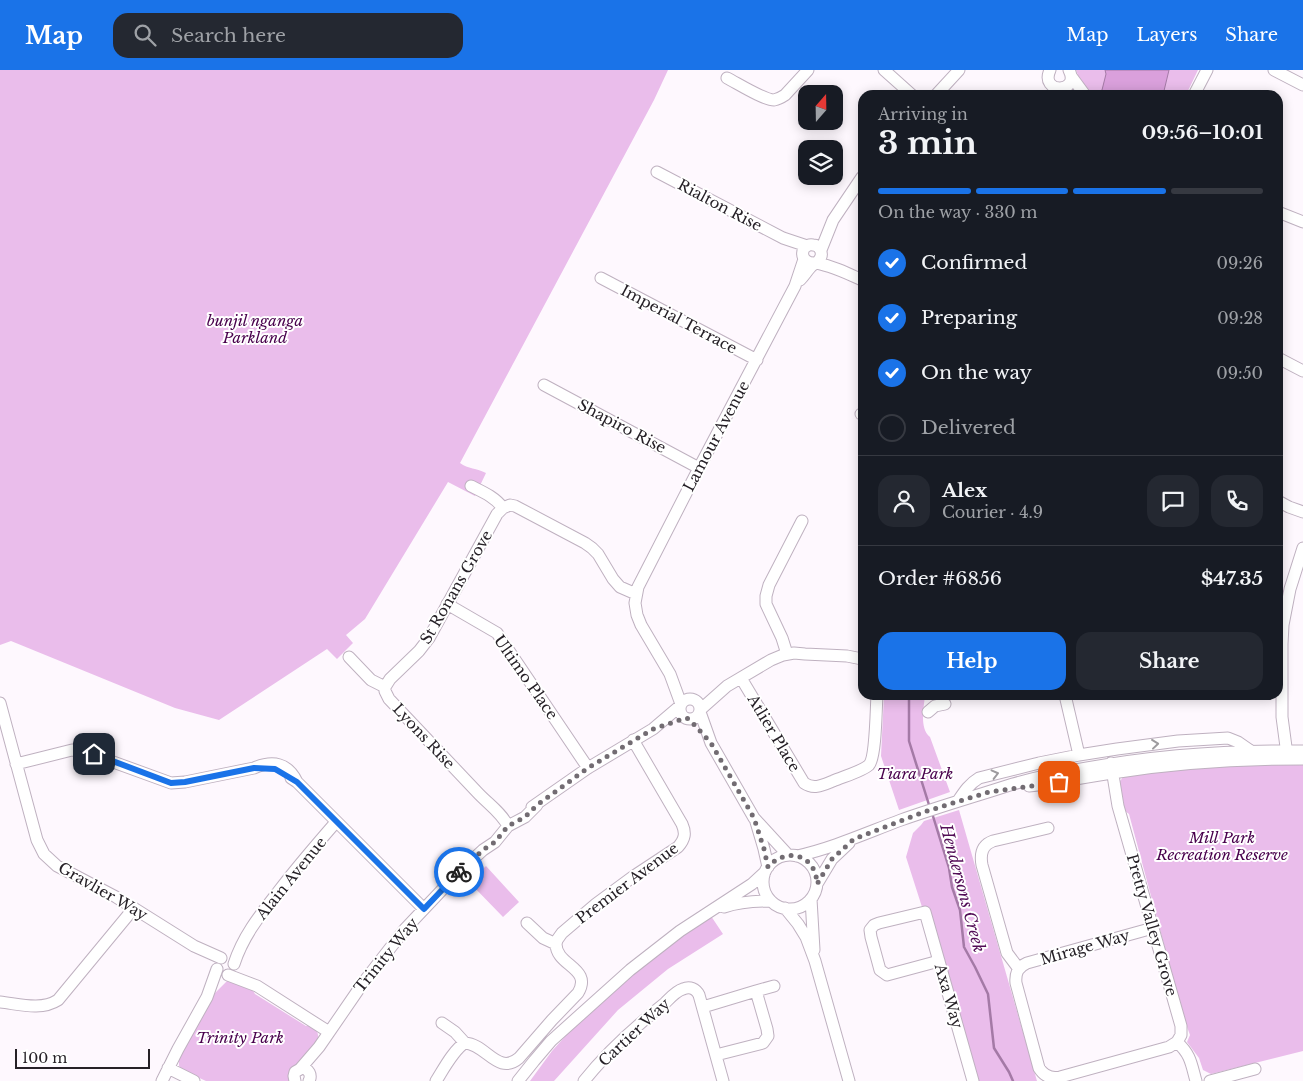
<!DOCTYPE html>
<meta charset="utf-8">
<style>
:root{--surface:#171b24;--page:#242831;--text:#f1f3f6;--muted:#9ea1a6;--line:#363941;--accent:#1a73e8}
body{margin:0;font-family:"Libre Baskerville",serif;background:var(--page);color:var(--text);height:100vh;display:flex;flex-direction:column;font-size:19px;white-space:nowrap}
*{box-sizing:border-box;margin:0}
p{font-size:16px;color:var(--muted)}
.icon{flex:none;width:28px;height:28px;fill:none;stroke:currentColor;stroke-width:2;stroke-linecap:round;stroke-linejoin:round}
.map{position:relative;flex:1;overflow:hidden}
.details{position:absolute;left:858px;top:20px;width:425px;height:610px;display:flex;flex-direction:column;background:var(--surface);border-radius:15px;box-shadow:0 2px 12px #0003}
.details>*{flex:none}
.needle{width:32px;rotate:20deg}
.fabs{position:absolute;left:798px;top:15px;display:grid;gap:10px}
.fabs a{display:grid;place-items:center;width:45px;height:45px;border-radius:10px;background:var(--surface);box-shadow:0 2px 12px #0003;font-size:25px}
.scale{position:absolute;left:15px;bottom:12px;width:135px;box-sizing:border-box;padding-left:5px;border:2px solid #262127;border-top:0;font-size:14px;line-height:18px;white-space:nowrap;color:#262127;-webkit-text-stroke:4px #fff;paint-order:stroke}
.pin{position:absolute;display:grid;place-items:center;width:42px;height:42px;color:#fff;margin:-21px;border-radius:10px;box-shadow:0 2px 8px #0006}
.courier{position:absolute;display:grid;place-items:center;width:50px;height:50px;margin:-25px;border:4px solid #1a73e8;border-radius:50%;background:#fff;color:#222;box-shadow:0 1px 6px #0007}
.headline em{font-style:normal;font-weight:700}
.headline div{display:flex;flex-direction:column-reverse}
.headline{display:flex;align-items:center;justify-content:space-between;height:85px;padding:0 20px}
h1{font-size:32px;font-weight:700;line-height:38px}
.bar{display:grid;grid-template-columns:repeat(4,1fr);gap:8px 5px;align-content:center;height:60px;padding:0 20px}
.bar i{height:6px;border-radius:4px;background:var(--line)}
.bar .selected{background:var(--accent)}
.bar p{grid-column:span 4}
.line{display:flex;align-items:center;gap:12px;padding:0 20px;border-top:1px solid var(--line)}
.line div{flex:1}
.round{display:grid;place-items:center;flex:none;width:52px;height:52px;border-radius:15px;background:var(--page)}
ol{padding:0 20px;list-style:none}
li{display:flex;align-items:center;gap:15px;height:55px}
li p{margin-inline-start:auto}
li .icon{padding:5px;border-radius:50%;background:var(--accent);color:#fff;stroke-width:4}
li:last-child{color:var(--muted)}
li i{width:28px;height:28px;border:2px solid var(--line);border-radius:50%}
.action{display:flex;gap:10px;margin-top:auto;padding:10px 20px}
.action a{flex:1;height:58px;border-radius:15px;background:var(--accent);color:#fff;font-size:20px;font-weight:700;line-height:58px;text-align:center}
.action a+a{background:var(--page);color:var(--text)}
header{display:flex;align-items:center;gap:30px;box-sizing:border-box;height:70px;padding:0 25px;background:var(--accent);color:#fff}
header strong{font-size:24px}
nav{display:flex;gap:28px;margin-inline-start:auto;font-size:18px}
.search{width:350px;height:45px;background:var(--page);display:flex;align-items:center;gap:12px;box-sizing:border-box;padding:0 18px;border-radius:15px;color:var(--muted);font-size:19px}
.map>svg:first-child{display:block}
.green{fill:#eabdeb}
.water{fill:#daa0dc;stroke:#a47aa6}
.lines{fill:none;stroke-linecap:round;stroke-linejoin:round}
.stream{stroke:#a47aa6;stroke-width:2.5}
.minor-casing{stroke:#bfb1c0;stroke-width:13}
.minor{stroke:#fff;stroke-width:11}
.oneway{stroke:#9d9b9e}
.done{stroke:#726c72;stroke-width:5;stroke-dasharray:0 9}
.route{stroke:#1a73e8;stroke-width:6}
.labels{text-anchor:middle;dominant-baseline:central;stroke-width:4;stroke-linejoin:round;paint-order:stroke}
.street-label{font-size:15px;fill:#262127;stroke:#fff}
.park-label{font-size:15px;font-style:italic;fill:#48004c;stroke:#fff}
.water-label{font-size:16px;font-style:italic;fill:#520c56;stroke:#fff}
</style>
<header>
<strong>Map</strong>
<div class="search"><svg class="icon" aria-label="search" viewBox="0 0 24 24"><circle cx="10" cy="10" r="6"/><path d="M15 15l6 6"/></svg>Search here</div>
<nav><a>Map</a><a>Layers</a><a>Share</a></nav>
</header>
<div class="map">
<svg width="1303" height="1011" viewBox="0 0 1303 1011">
<rect width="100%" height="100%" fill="#fef8fe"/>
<!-- green -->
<path class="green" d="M0,0H668L654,30L460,393C468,399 477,398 486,403L475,426L448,412L365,549L346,565L353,573L337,589L327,579L219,650L175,638L11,571L0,575Z
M1076,0H1198L1186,25H1097L1087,21L1080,11Z
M884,625H925C924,637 919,658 930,667L950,722L899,740L881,686Z
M1234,693L1303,695V981L1211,1004L1203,1000L1199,988L1187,972L1190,965L1184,949L1129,744L1125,741L1120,714V711L1124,706Z
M959,740L1037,1011H978L925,838L922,837L906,787L913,763L921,755L924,751Z
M486,796L519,832L503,847L469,812Z
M711,846L723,864L668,899L618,940L554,1011H530L552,981L580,950L665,877Z
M229,909L251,917L255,924L306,956L310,955C316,959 319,962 318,969L290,1011H206L184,1001L179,996V989L198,952L215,923Z"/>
<!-- water -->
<path class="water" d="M1105,0H1169L1163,25H1095L1102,20L1106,4Z"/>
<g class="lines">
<!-- stream -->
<path class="stream" d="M909,625V671L930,738
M932,743L949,798L952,817L960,840L964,877L975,897L988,924L994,978L1009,1002L1013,1011"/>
<!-- minor casing -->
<g class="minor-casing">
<path id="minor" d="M884,0L912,25
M1050,0C1039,24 1081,24 1069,0
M1274,0L1303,15
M1071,6L1085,25
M727,8C737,13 764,30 774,30C779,29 782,27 785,25L808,0
M936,25L959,0
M1194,25L1207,0
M657,102L783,168L807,176
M1278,142L1303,152
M821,180L833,150L862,107
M816,193C833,196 847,203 862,210
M601,208L757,290
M800,210C805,205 808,199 813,195C815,193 818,192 819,190C824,184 820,175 813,175C800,173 798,193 814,193
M1278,288L1303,301
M544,315L699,398
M861,344H862
M471,416C483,422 495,427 503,438L510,435L515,436L585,473L592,478L598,484L613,509L620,517L636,524
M1278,431L1289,437L1303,442
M447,534L497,563L588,698
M787,584L782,568L766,534V526L769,515L802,451
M349,587L371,610L385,617V621L389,629C418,660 448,691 477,722C488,734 501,742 508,756
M741,608L804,713C814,720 823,715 833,711C842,707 863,701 869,695C876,687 876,638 877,625
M385,617L390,609L419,581L429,568L497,444L503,438
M1065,625L1079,685
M680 639a10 10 0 1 1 20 0a10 10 0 1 1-20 0Z
M0,633L37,770L44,784L57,796L116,827L194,876L221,888
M681,634L670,604L641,555L637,545L635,533L638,517L699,398L795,216L804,189
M700,640L727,616L771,590L783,585L794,583L805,584L847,586L862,589
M700,642L711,673L754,748L788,785
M928,642L935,636L945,634
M1283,688L1286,677L1282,647V574L1283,555L1290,519L1303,478
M1111,693L1118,736L1181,956V965L1177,972C1191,985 1191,993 1196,1011
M16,694L72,680L83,681L171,713L185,712L254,698C273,690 288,693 297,712
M291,708L297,712L424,839
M1029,716C1057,713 1084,707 1112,703C1175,693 1239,689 1303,689
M958,731C964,722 969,714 979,708L1039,693L1079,685L1117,679L1178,671L1228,668L1238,672L1251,681
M532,737L588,698L653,659L680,636
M756,752L764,779L768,797
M763 812a27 27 0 1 1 54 0a27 27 0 1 1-54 0Z
M797,786C833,778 866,763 901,750C938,737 976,726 1013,714C1037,707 1063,702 1087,698C1158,685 1231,680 1303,681
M817,814L832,789L849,773
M811,829L814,880
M724,837C739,832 755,831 771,831
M785,838L798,854L806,867L815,891L849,1011
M1153,858L1027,893C1018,897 1015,903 1016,913L1039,998C1044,1006 1051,1009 1060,1007L1169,977L1177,972
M556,874L557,870L562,863L596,834L634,806L678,777C685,769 686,763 682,754L633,670
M939,891L887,905L880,900L871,867L870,860L874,855L879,853L925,842L973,1011
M234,894C243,866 260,845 278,822C296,798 316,775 336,752
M1019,899L1007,883L982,795C980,784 982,775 993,771L1048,758
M228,905L257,916L329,962
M756,921L774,916
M0,932C19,934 41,941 58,930L134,838
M703,937L756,921L767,959L768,966L763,973L716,985
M442,953L455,962L465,973C486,974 498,1006 519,988L552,950L578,923C593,898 556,896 556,874L543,868L527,853
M168,998L194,1011
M300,999L319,977L363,913L405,859L457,804L483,780L495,772L508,756L525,747L537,735
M162,1011L178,979L207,927L217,899
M295,1011L294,1006L295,1002L302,998C309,999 312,1005 309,1011
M436,1011C443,1000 454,979 465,973
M518,1011L534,991L551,971L630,900L680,861L752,814L765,802
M584,1011C607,982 636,956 665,933C670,928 676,921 683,919C690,916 696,919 699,925L723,1011
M1210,1011L1255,999"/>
</g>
<!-- minor -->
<use href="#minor" class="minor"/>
</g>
<!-- one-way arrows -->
<defs><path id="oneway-chevron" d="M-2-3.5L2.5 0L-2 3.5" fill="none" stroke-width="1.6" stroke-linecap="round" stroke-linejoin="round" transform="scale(1.25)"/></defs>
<g class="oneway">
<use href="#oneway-chevron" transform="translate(1155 674) rotate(-6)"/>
<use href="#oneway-chevron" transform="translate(995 704) rotate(-14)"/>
</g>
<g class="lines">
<!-- done -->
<path class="done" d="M459,802L483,780L495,772L508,756L525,747L537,735L588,698L653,659L686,648L689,649L711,673L754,748L764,779L768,797C787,776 816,785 817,814L832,789L854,769L924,742L989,722L1059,712"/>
<!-- route -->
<path class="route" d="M94,684L171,713L185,712L254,698L275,699L297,712L424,839L459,802"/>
</g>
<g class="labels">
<!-- street labels -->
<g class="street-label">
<text transform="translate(720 135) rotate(28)">Rialton Rise</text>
<text transform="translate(679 249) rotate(28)">Imperial Terrace</text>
<text transform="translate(622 356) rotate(28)">Shapiro Rise</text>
<text transform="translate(716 366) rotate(-62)">Lamour Avenue</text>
<text transform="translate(456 517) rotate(-60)">St Ronans Grove</text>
<text transform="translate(526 607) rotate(55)">Ultimo Place</text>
<text transform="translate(774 663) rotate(59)">Atlier Place</text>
<text transform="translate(424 666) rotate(47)">Lyons Rise</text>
<text transform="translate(291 808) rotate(-51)">Alain Avenue</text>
<text transform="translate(627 813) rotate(-37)">Premier Avenue</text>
<text transform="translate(103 821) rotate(30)">Gravlier Way</text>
<text transform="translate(1152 855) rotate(74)">Pretty Valley Grove</text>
<text transform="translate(1085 877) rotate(-16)">Mirage Way</text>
<text transform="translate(386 885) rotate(-51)">Trinity Way</text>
<text transform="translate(949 926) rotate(74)">Axa Way</text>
<text transform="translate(634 962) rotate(-43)">Cartier Way</text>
</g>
<!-- park labels -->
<g class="park-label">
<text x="255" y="250">bunjil nganga<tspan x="255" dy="17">Parkland</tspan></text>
<text x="915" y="703">Tiara Park</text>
<text x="1222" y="767">Mill Park<tspan x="1222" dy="17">Recreation Reserve</tspan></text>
<text x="240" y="967">Trinity Park</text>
</g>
<!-- water labels -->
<g class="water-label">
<text transform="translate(963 818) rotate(75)">Hendersons Creek</text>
</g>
</g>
</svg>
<div class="fabs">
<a><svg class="needle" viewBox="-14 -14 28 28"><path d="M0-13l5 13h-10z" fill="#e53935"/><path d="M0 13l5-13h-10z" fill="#9ea1a6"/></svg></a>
<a><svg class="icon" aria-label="layers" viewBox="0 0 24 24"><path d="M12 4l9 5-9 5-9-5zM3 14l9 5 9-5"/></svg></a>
</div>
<div class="scale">100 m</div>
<div class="pin" style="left:1059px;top:712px;background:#ea580c"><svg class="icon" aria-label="bag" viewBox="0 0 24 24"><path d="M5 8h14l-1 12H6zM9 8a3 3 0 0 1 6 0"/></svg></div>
<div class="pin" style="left:94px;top:684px;background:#1f2937"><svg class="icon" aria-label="home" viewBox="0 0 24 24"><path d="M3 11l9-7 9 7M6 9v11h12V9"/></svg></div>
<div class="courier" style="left:459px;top:802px"><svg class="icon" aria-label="bike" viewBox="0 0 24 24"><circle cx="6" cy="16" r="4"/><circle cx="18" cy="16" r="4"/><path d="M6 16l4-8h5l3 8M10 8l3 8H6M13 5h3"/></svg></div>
<section class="details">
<div class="headline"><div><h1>3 min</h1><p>Arriving in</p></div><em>09:56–10:01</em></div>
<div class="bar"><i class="selected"></i><i class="selected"></i><i class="selected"></i><i></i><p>On the way · 330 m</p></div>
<ol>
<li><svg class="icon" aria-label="check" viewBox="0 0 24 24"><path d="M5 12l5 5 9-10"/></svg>Confirmed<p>09:26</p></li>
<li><svg class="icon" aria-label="check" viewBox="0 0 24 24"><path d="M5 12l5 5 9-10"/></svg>Preparing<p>09:28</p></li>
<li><svg class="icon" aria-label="check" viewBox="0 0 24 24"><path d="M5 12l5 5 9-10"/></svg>On the way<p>09:50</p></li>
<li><i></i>Delivered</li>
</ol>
<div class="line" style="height:90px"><a class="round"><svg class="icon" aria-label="person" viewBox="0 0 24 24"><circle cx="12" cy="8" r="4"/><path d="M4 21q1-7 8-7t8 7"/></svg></a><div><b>Alex</b><p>Courier · 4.9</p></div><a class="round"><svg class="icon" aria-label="chat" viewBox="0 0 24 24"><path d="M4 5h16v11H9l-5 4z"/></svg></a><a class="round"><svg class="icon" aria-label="phone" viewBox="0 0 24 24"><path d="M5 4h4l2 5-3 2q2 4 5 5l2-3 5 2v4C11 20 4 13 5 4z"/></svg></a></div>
<div class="line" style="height:65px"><div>Order #6856</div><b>$47.35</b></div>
<div class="action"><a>Help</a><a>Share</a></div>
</section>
</div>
